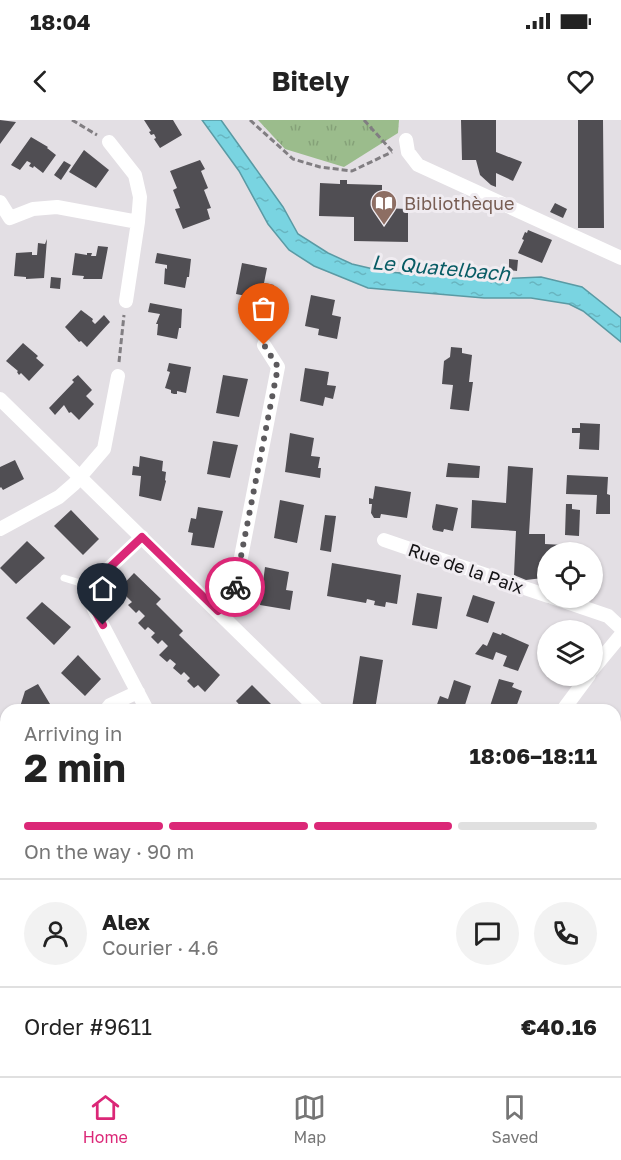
<!DOCTYPE html>
<meta charset="utf-8">
<style>
:root{--surface:#fff;--page:#f2f2f2;--text:#222;--muted:#767676;--line:#e0e0e0;--accent:#db2777}
body{margin:0;font-family:"Golos Text",sans-serif;background:var(--page);color:var(--text);height:100vh;display:flex;flex-direction:column;font-size:22px;white-space:nowrap}
*{box-sizing:border-box;margin:0}
p{font-size:20px;color:var(--muted)}
.icon{flex:none;width:33px;height:33px;fill:none;stroke:currentColor;stroke-width:2;stroke-linecap:round;stroke-linejoin:round}
.map{position:relative;flex:1;overflow:hidden}
.side{position:absolute;left:0px;top:584px;width:621px;height:374px;display:flex;flex-direction:column;background:var(--surface);border-radius:18px 18px 0 0;box-shadow:0 2px 4px #0004}
.side>*{flex:none}
.tools{position:absolute;left:537px;top:422px;display:grid;gap:12px}
.tools a{display:grid;place-items:center;width:66px;height:66px;border-radius:50%;background:var(--surface);box-shadow:0 2px 4px #0004;font-size:30px}
.pin{position:absolute;display:grid;place-items:center;width:51px;height:51px;color:#fff;margin:-62px -26px;border-radius:50% 50% 50% 0;rotate:-45deg;box-shadow:0 0 6px #0007}
.pin .icon{rotate:45deg}
.courier{position:absolute;display:grid;place-items:center;width:60px;height:60px;margin:-30px;border:4px solid #db2777;border-radius:50%;background:#fff;color:#222;box-shadow:0 2px 8px #0007}
.summary em{font-style:normal;font-weight:700}
.summary div{display:flex;flex-direction:column-reverse}
.summary{display:flex;align-items:center;justify-content:space-between;height:102px;padding:0 24px}
h1{font-size:39px;font-weight:700;line-height:45px}
.bar{display:grid;grid-template-columns:repeat(4,1fr);gap:9px 6px;align-content:center;height:72px;padding:0 24px}
.bar i{height:8px;border-radius:4px;background:var(--line)}
.bar .active{background:var(--accent)}
.bar p{grid-column:span 4}
.line{display:flex;align-items:center;gap:15px;padding:0 24px;border-top:2px solid var(--line)}
.line div{flex:1}
.round{display:grid;place-items:center;flex:none;width:63px;height:63px;border-radius:32px;background:var(--page)}
.status{display:flex;justify-content:space-between;align-items:center;height:42px;padding:0 30px;background:var(--surface);direction:ltr}
.status svg{height:16px;fill:currentColor}
header{display:flex;justify-content:space-between;align-items:center;height:78px;padding:0 24px;background:var(--surface);font-size:27px;font-weight:700}
.tab-bar{display:flex;justify-content:space-around;align-items:center;height:84px;border-top:2px solid var(--line);background:var(--surface);font-size:16px;color:var(--muted)}
.tab-bar a{display:grid;justify-items:center;gap:3px}
.tab-bar .active{color:var(--accent)}
.map>svg:first-child{display:block}
.park{fill:url(#park-tufts)}
.water{fill:url(#water-ripples);stroke:#5a9aa4;stroke-width:1.5}
.building{fill:#504e53}
.lines{fill:none;stroke-linecap:round;stroke-linejoin:round}
.path{stroke:#817e82;stroke-width:3;stroke-dasharray:6 3;stroke-linecap:butt}
.lane{stroke:#fff;stroke-width:7}
.street{stroke:#fff;stroke-width:14}
.done{stroke:#5c5a5d;stroke-width:6;stroke-dasharray:0 10.8}
.route{stroke:#db2777;stroke-width:8}
.labels{text-anchor:middle;dominant-baseline:central;stroke-width:6;stroke-linejoin:round;paint-order:stroke}
.education-label{font-size:18px;fill:#785e54;stroke:#f0ecf1;text-anchor:start}
.street-label{font-size:18px;fill:#131214;stroke:#f0ecf1}
.water-label{font-size:20px;font-style:italic;fill:#075b64;stroke:#f0ecf1}
</style>
<div class="status"><b>18:04</b><svg viewBox="0 0 49 12"><path d="M0 12V9h3v3zM5 12V6h3v6zM10 12V3h3v9zM15 12V0h3v12zM26 1h20v11H26zM47 4h2v5h-2z"/></svg></div>
<header><svg class="icon" aria-label="back" viewBox="0 0 24 24"><path d="M15 5l-7 7 7 7"/></svg>Bitely<svg class="icon" aria-label="heart" viewBox="0 0 24 24"><path d="M12 20l-8-8c-3-5 5-10 8-4 3-6 11-1 8 4z"/></svg></header>
<div class="map">
<svg width="621" height="956" viewBox="0 0 621 956">
<defs>
<pattern id="park-tufts" width="24" height="20" patternUnits="userSpaceOnUse" patternTransform="scale(1.5)"><rect width="24" height="20" fill="#9bbc8c"/><path d="M3 7l-1-3M5 7V3M7 7l1-3M15 17l-1-3M17 17v-4M19 17l1-3" fill="none" stroke="#85a178"/></pattern>
<pattern id="water-ripples" width="26" height="14" patternUnits="userSpaceOnUse" patternTransform="scale(1.5)"><rect width="26" height="14" fill="#79d4e1"/><path d="M2 4q2-2 4 0t4 0M15 11q2-2 4 0t4 0" fill="none" stroke="#68b5c0"/></pattern>
</defs>
<rect width="100%" height="100%" fill="#e3dfe4"/>
<!-- park -->
<path class="park" d="M258,0H399L398,13L344,47L285,29Z"/>
<!-- water -->
<path class="water" d="M202,0H221L283,87L298,114L328,133L352,144L386,152L494,159L541,157L582,167L621,198V222L583,191L569,184L531,178H484L368,168L314,146L289,130L268,104L239,51Z"/>
<!-- building -->
<path class="building" d="M0,0L16,2L0,24Z
M144,0H173L182,15L160,28L154,19L156,18L154,14L151,15L149,12L151,11Z
M461,0H496V32L522,42L513,61L496,53V67L491,65L480,55L476,40H462Z
M578,0H603L604,108H578Z
M31,17L48,27L47,28L56,35L43,53L34,46L33,48L29,46L31,43L27,41L20,50L11,45Z
M84,30L109,50L96,68L69,52Z
M200,40L205,49L201,51L208,68L204,70L211,88L207,89L210,99L183,109L175,89L180,88L173,70L177,68L170,51Z
M64,41L71,45L61,60L54,55Z
M340,60H347V64L382,65V88L408,89V122L354,121V97L319,96L320,63L340,64Z
M555,83L567,89L563,98L550,92Z
M528,110L552,120L542,143L518,133L524,120L522,119L525,112L527,113Z
M47,119L44,158L26,159V157L14,156L16,133L32,132V135H37L38,123L45,124Z
M98,126L108,127L102,159H83L84,156L72,155L75,133L87,135V133H92L91,136H96Z
M157,133L191,139L189,157H187L185,168L164,164L165,148L167,149V145L155,143Z
M509,139L518,140L517,151L509,150Z
M242,143L267,148L264,163L274,165L270,186L251,183V177L236,174Z
M51,157L61,158L60,169L50,168Z
M311,175L335,180L332,195L341,197L337,219L318,215L319,209L305,206Z
M150,183L182,189L181,208H179L177,219L157,215L158,204H156L160,194L148,192Z
M81,190L93,199L92,201L95,204L104,195L110,202L87,227L81,221L79,222L65,207Z
M23,223L38,236L36,238L44,245L29,261L21,253L19,255L17,252L18,251L6,241Z
M451,227L462,228V233L472,235L469,262H473L469,291L450,289L453,265L442,264L444,241L450,237Z
M169,243L191,247L186,273L177,271V274H174L171,273V270L165,268L170,252L167,251Z
M305,248L329,252L327,265L336,266L333,279L325,277L323,286L300,281Z
M78,255L92,270L86,276L94,284L79,300L71,292L69,293L64,285L55,295L49,288L74,262L72,260Z
M223,255L248,259L239,297L216,293Z
M580,303L600,304L599,330L579,329L580,313H572V308H580Z
M290,313L314,318L311,336L320,337L318,348H321L320,358L285,352Z
M213,321L238,325L230,358L207,354Z
M140,336L163,341L162,351L166,352L165,360L166,361L161,381L139,376L141,356L132,355L133,346L139,347Z
M15,340L24,359L3,370L1,367L0,368V347Z
M448,343L480,346L479,358L446,357Z
M508,346L533,348L529,414H545V424L583,426L582,432H548V453H543V458L526,460L514,455L516,411L471,408L472,380L506,383Z
M567,355L608,357L607,374L610,375V394H596L597,375L566,374Z
M375,366L411,372L407,398L381,394L380,398H374L371,393L372,384H369V378L373,379Z
M280,380L304,385L297,423L274,418Z
M436,384L458,388L453,411L444,409L443,412L433,410L432,407Z
M566,384H572V389L580,390L579,416L565,415Z
M198,387L223,391L214,428L191,425L193,413L188,412L191,398L196,399Z
M71,390L99,419L83,435L54,406Z
M325,395L336,396L331,432L320,430Z
M27,421L45,438L16,464L0,448Z
M332,443L401,455L397,484L386,482L385,487L374,485L375,481L367,479L366,483L327,476Z
M265,447L289,452L286,470L293,471L290,490L260,485Z
M134,453L161,479L156,484L183,511L179,515L220,555L205,572L198,565L194,568L187,561L190,558L184,552L181,555L173,548L176,544L170,539L167,542L159,535L168,526L162,520L158,524L151,517L155,513L148,507L145,510L138,503L145,496L139,490L136,493L128,485L132,482L126,476L122,479L115,473Z
M417,473L442,477L437,509L412,505Z
M473,475L495,482L488,503L466,496Z
M42,482L71,507L54,525L26,498Z
M493,512L501,515L502,513L529,525L518,551L503,546L507,536L496,532L493,540L475,534L483,524L487,526Z
M78,535L101,559L85,576L61,553Z
M360,536L383,540L375,590L352,588Z
M499,559L514,563L512,567L522,571L515,590H501L490,586Z
M454,560L471,566L465,585L478,590H435L440,576L448,579Z
M38,564L50,584L48,586L50,590H19L25,571Z
M252,565L274,587L271,590H244L236,581Z
M115,951H145L148,956H118Z
M324,951H362L364,956H326Z"/>
<g class="lines">
<!-- path -->
<path class="path" d="M72,0L97,15
M250,0L293,39L320,47L352,51L392,32
M364,0L392,31
M119,242L124,195
M13,956L23,951"/>
<!-- lane -->
<path class="lane" d="M64,458L90,466
M615,807L621,804"/>
<!-- street -->
<path class="street" d="M406,20L408,32L418,45L621,138
M0,82L10,98L33,89L57,87L138,102L140,77L135,55L109,22
M126,181L138,102
M0,279L318,590
M0,409L59,377L74,364L104,329L118,256
M142,417L90,466L94,489L147,590
M384,420L548,476
M552,477L608,496L621,508
M218,491L235,468L278,247L264,225
M592,550L621,515
M106,590L110,585L138,572
M563,590L589,555
M0,696L6,690
M615,943H621
M181,951L183,956"/>
</g>
<g class="lines">
<!-- done -->
<path class="done" d="M235,467L278,247L264,225"/>
<!-- route -->
<path class="route" d="M103,505L94,489L90,466L142,417L218,491L235,467"/>
</g>
<!-- icons -->
<defs>
<g id="library-pin" transform="scale(1.35)"><path d="M0 17L-7.5 6A9.5 9.5 0 1 1 7.5 6Z" fill="#8d6e63" stroke="#f0ecf1"/><path d="M-6-4Q-3-5.5-.7-3.5V5Q-3 3-6 4ZM6-4Q3-5.5 .7-3.5V5Q3 3 6 4Z" fill="#fff"/></g>
</defs>
<g fill-rule="evenodd">
<use href="#library-pin" x="384" y="83"/>
</g>
<g class="labels">
<!-- education labels -->
<g class="education-label">
<text x="404" y="83">Bibliothèque</text>
</g>
<!-- street labels -->
<g class="street-label">
<text transform="translate(466 448) rotate(19)">Rue de la Paix</text>
</g>
<!-- water labels -->
<g class="water-label">
<text transform="translate(441 147) rotate(5)">Le Quatelbach</text>
</g>
</g>
</svg>
<div class="tools">
<a><svg class="icon" aria-label="locate" viewBox="0 0 24 24"><circle cx="12" cy="12" r="6"/><path d="M12 2v4M12 18v4M2 12h4M18 12h4"/></svg></a>
<a><svg class="icon" aria-label="layers" viewBox="0 0 24 24"><path d="M12 4l9 5-9 5-9-5zM3 14l9 5 9-5"/></svg></a>
</div>
<div class="pin" style="left:264px;top:225px;background:#ea580c"><svg class="icon" aria-label="bag" viewBox="0 0 24 24"><path d="M5 8h14l-1 12H6zM9 8a3 3 0 0 1 6 0"/></svg></div>
<div class="pin" style="left:103px;top:505px;background:#1f2937"><svg class="icon" aria-label="home" viewBox="0 0 24 24"><path d="M3 11l9-7 9 7M6 9v11h12V9"/></svg></div>
<div class="courier" style="left:235px;top:467px"><svg class="icon" aria-label="bike" viewBox="0 0 24 24"><circle cx="6" cy="16" r="4"/><circle cx="18" cy="16" r="4"/><path d="M6 16l4-8h5l3 8M10 8l3 8H6M13 5h3"/></svg></div>
<section class="side">
<div class="summary"><div><h1>2 min</h1><p>Arriving in</p></div><em>18:06–18:11</em></div>
<div class="bar"><i class="active"></i><i class="active"></i><i class="active"></i><i></i><p>On the way · 90 m</p></div>
<div class="line" style="height:108px"><a class="round"><svg class="icon" aria-label="person" viewBox="0 0 24 24"><circle cx="12" cy="8" r="4"/><path d="M4 21q1-7 8-7t8 7"/></svg></a><div><b>Alex</b><p>Courier · 4.6</p></div><a class="round"><svg class="icon" aria-label="chat" viewBox="0 0 24 24"><path d="M4 5h16v11H9l-5 4z"/></svg></a><a class="round"><svg class="icon" aria-label="phone" viewBox="0 0 24 24"><path d="M5 4h4l2 5-3 2q2 4 5 5l2-3 5 2v4C11 20 4 13 5 4z"/></svg></a></div>
<div class="line" style="height:78px"><div>Order #9611</div><b>€40.16</b></div>
</section>
</div>
<nav class="tab-bar">
<a class="active"><svg class="icon" aria-label="home" viewBox="0 0 24 24"><path d="M3 11l9-7 9 7M6 9v11h12V9"/></svg>Home</a>
<a><svg class="icon" aria-label="map" viewBox="0 0 24 24"><path d="M3 6l6-2 6 2 6-2v14l-6 2-6-2-6 2zM9 4v14M15 6v14"/></svg>Map</a>
<a><svg class="icon" aria-label="saved" viewBox="0 0 24 24"><path d="M7 4h10v16l-5-4-5 4z"/></svg>Saved</a>
</nav>
